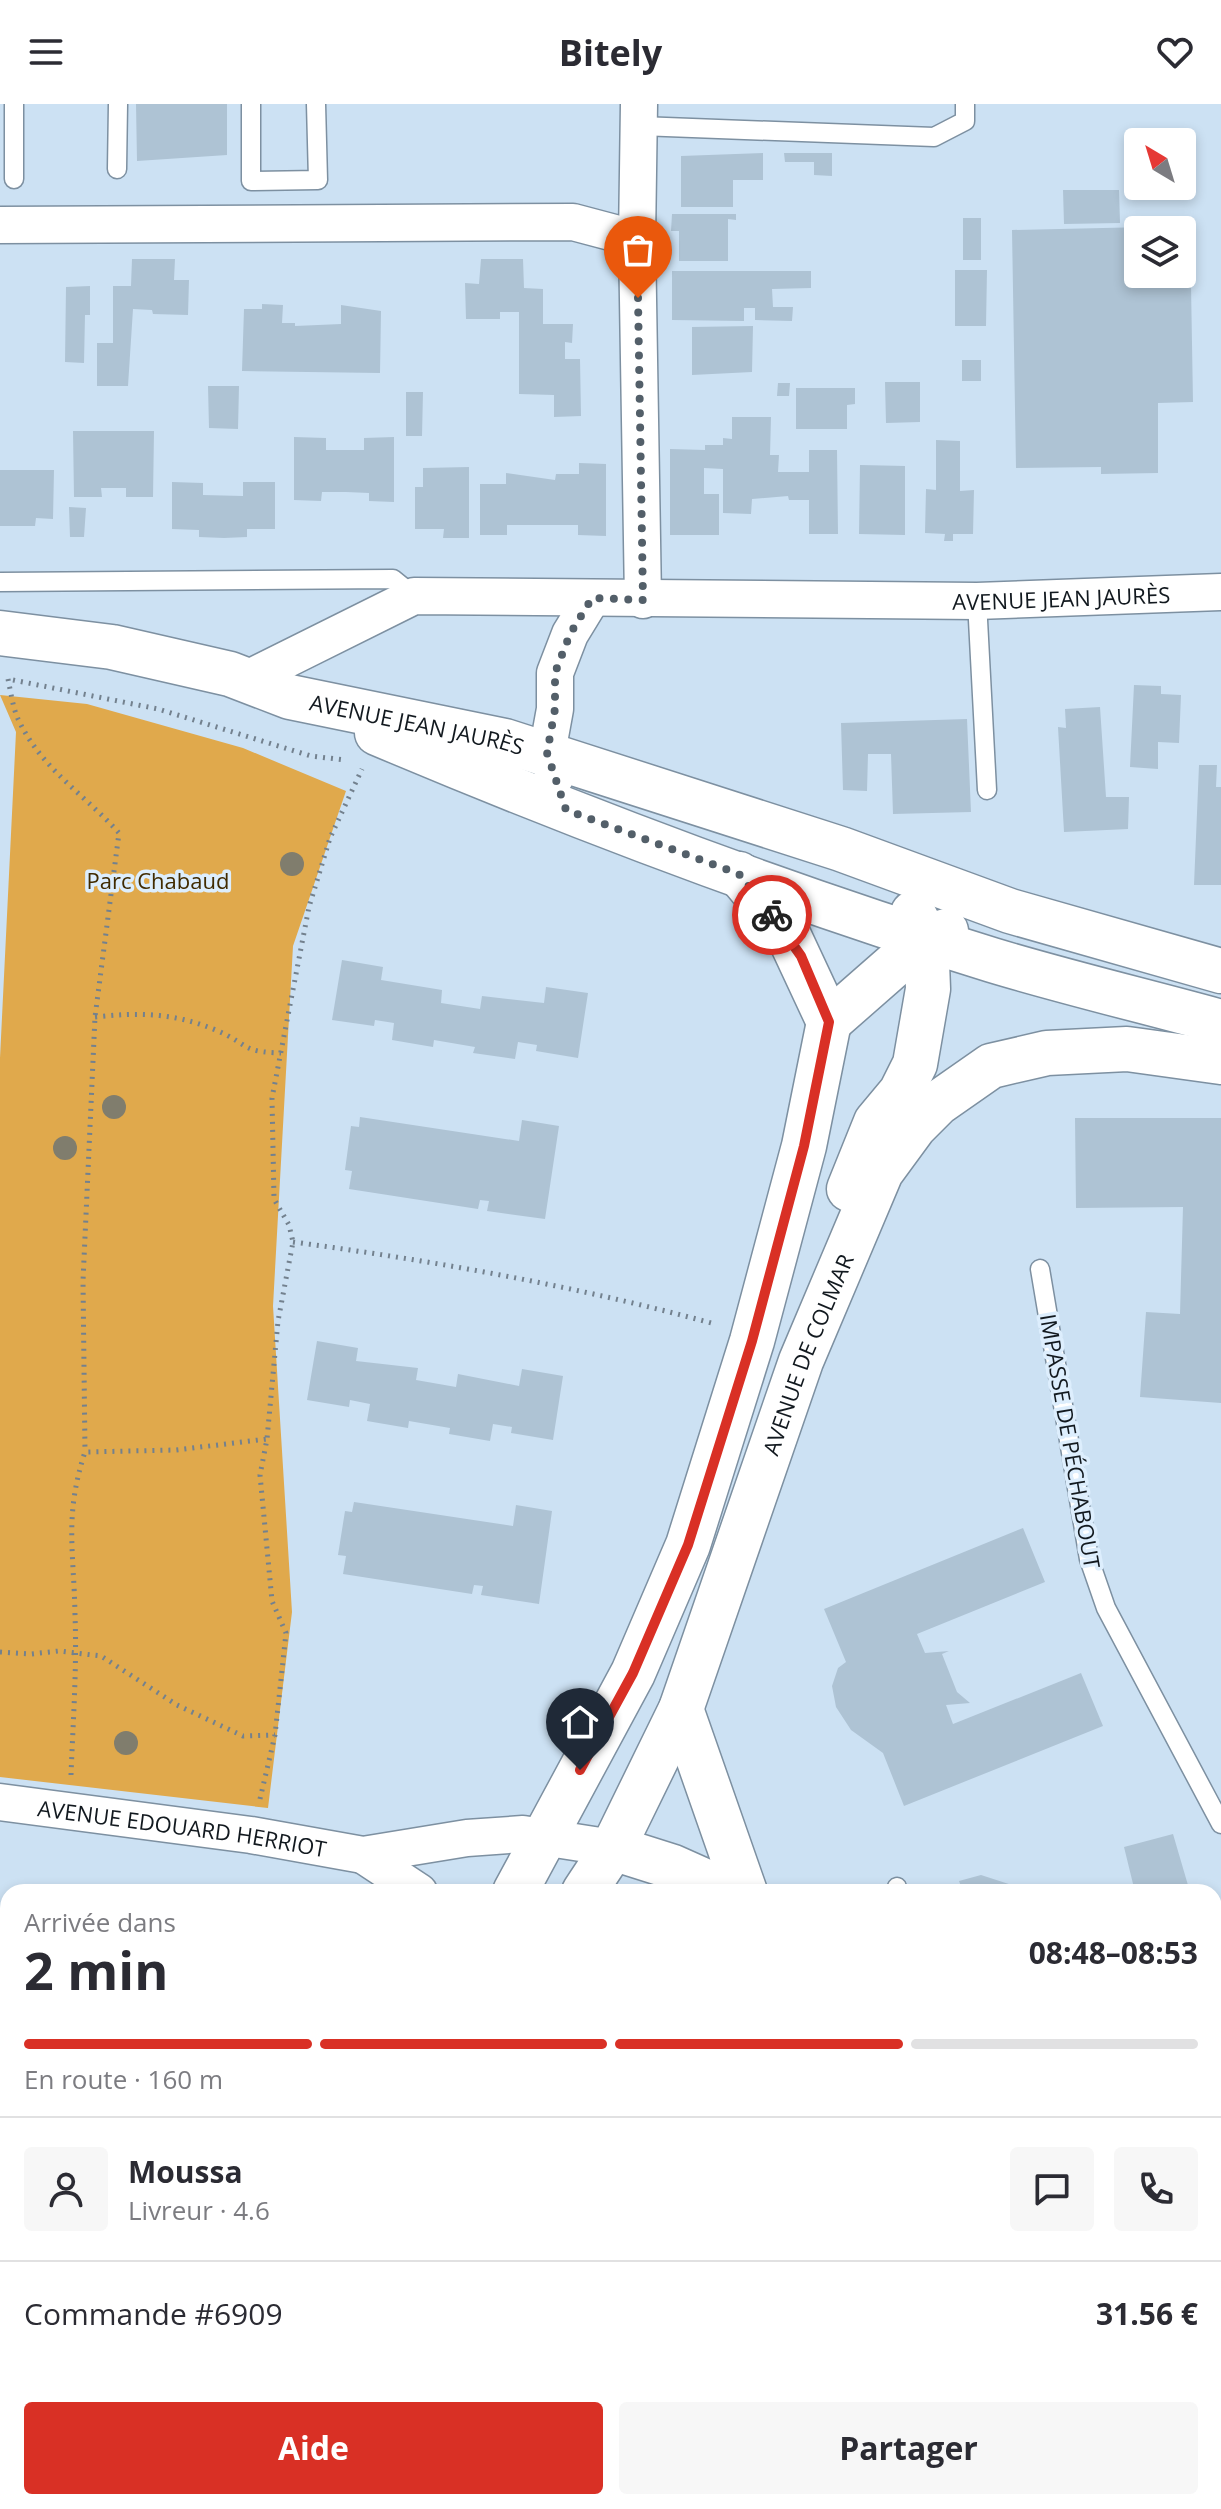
<!DOCTYPE html>
<html lang="fr">
<meta charset="utf-8">
<style>
:root{--surface:#fff;--page:#f7f7f7;--text:#2b2b33;--muted:#7c7c81;--line:#e1e1e2;--accent:#d93025}
body{margin:0;font-family:"Open Sans",sans-serif;background:var(--page);color:var(--text);height:100vh;display:flex;flex-direction:column;font-size:30px;white-space:nowrap}
*{box-sizing:border-box;margin:0}
p{font-size:26px;color:var(--muted)}
.icon{flex:none;width:44px;height:44px;fill:none;stroke:currentColor;stroke-width:2;stroke-linecap:round;stroke-linejoin:round}
.map{position:relative;flex:1;overflow:hidden}
.details{position:absolute;left:0px;top:1780px;width:1222px;height:626px;display:flex;flex-direction:column;background:var(--surface);border-radius:24px 24px 0 0;box-shadow:0 4px 12px #0003}
.details>*{flex:none}
.needle{width:52px;rotate:322deg}
.fabs{position:absolute;left:1124px;top:24px;display:grid;gap:16px}
.fabs a{display:grid;place-items:center;width:72px;height:72px;border-radius:8px;background:var(--surface);box-shadow:0 4px 12px #0003;font-size:40px}
.pin{position:absolute;display:grid;place-items:center;width:68px;height:68px;color:#fff;margin:-82px -34px;border-radius:50% 50% 50% 0;rotate:-45deg;box-shadow:0 0 8px #0007}
.pin .icon{rotate:45deg}
.courier{position:absolute;display:grid;place-items:center;width:80px;height:80px;margin:-40px;border:6px solid #d93025;border-radius:50%;background:#fff;color:#222;box-shadow:0 2px 10px #0007}
.summary em{font-style:normal;font-weight:700}
.summary div{display:flex;flex-direction:column-reverse}
.summary{display:flex;align-items:center;justify-content:space-between;height:136px;padding:0 24px}
h1{font-size:52px;font-weight:700;line-height:60px}
.bar{display:grid;grid-template-columns:repeat(4,1fr);gap:12px 8px;align-content:center;height:96px;padding:0 24px}
.bar i{height:10px;border-radius:6px;background:var(--line)}
.bar .selected{background:var(--accent)}
.bar p{grid-column:span 4}
.line{display:flex;align-items:center;gap:20px;padding:0 24px;border-top:2px solid var(--line)}
.line div{flex:1}
.round{display:grid;place-items:center;flex:none;width:84px;height:84px;border-radius:8px;background:var(--page)}
.button{display:flex;gap:16px;margin-top:auto;padding:16px 24px}
.button a{flex:1;height:92px;border-radius:8px;background:var(--accent);color:#fff;font-size:32px;font-weight:700;line-height:92px;text-align:center}
.button a+a{background:var(--page);color:var(--text)}
header{display:flex;justify-content:space-between;align-items:center;height:104px;padding:0 24px;background:var(--surface);font-size:36px;font-weight:700}
.map>svg:first-child{display:block}
.green{fill:#e0a94c}
.building{fill:#aec3d4;fill-rule:evenodd}
.lines{fill:none;stroke-linecap:round;stroke-linejoin:round}
.service-casing{stroke:#7d90a1;stroke-width:21}
.minor-casing{stroke:#7d90a1;stroke-width:39}
.tertiary-casing{stroke:#7d90a1;stroke-width:47}
.primary-casing{stroke:#7d90a1;stroke-width:47}
.path{stroke:#73818e;stroke-width:5;stroke-dasharray:2 6;stroke-linecap:butt}
.service{stroke:#fff;stroke-width:18}
.minor{stroke:#fff;stroke-width:36}
.tertiary{stroke:#fff;stroke-width:44}
.primary{stroke:#fff;stroke-width:44}
.tree{fill:#807d6d}
.done{stroke:#535f69;stroke-width:8;stroke-dasharray:0 14.4}
.route{stroke:#d93025;stroke-width:10}
.labels{text-anchor:middle;dominant-baseline:central;stroke-width:7;stroke-linejoin:round;paint-order:stroke}
.street-label{font-size:22px;fill:#12191f;stroke:#ddeefd}
.park-label{font-size:22px;fill:#412b00;stroke:#ddeefd}
</style>
<header><svg class="icon" aria-label="menu" viewBox="0 0 24 24"><path d="M4 6h16M4 12h16M4 18h16"/></svg>Bitely<svg class="icon" aria-label="heart" viewBox="0 0 24 24"><path d="M12 20l-8-8c-3-5 5-10 8-4 3-6 11-1 8 4z"/></svg></header>
<div class="map">
<svg width="1221" height="2405" viewBox="0 0 1221 2405">
<rect width="100%" height="100%" fill="#cce1f3"/>
<!-- green -->
<path class="green" d="M0,591L87,600L243,644L346,687L293,842L273,1202L292,1508L268,1704L0,1673V954L16,628Z"/>
<!-- building -->
<path class="building" d="M136,0H227V51L137,57Z
M763,49V76H733V103H681V52Z
M784,49H832V72L814,71V58H785Z
M1063,86H1119L1120,119L1064,120Z
M672,110H736V116L728,115V157H679V127H671Z
M963,114H981V156H963Z
M1190,122L1193,298L1158,299V369L1101,370V363L1016,364L1012,126ZM1138,126H1182V170H1138Z
M132,155H175L174,176H189L188,211L153,210L152,206L133,205L128,282H97V239H113V182H131Z
M481,155H523L524,184L543,185V220H573L572,239L565,238V255H580L581,312L554,313V291L519,290V208H500V215H466L465,179L479,180Z
M955,166H987L986,222H955Z
M672,167H811V184L772,185L773,203H793L792,217L755,216V204H744V217L672,216Z
M90,182V211H85L84,259L65,258L66,183Z
M262,200L283,201L282,219H295V222L341,220V201L381,207L380,269L242,267L244,205H262Z
M753,222L752,268L692,271V223Z
M962,256H981V277H962Z
M885,278H920V318L886,319Z
M778,279H790L789,292H777Z
M208,282H239L238,325L209,324Z
M796,284H855V300L847,301V325H796Z
M406,288H423L422,332H406Z
M732,313H771L770,351H779L778,368H809V346H837L838,430H809V396H789L788,392L752,395L751,410L723,409V365L704,364V390H719V431H670V345L705,346V341H723V334L732,335Z
M73,327H154L153,393H126V384H101L102,393H74Z
M294,333L326,334V346H364V334L394,333V398L369,397V389L346,388H322L321,397L294,396Z
M936,336L960,337V387L974,386L973,430H953V437H944L945,430L925,429L926,385L936,386Z
M579,359L606,360V432L578,431V421H507V431H480V380H506V369L555,376L556,370H579Z
M860,361L905,362V431L859,430Z
M469,363V434H443L444,425H415V383H423V364Z
M0,366H54L53,415L36,414L35,422H0Z
M172,378L203,379V391L243,392V378H275V425H247V433L224,434L199,433V426L172,425Z
M69,403L86,404L84,433H70Z
M1134,581L1161,582V590L1181,591L1179,639L1158,638V665L1130,663Z
M1100,603L1106,693H1129L1128,725L1064,728L1058,623L1066,624L1065,605Z
M967,615L971,708L893,710L891,650H868L867,687L843,686L841,619Z
M1199,661H1217L1216,683H1221V781H1194Z
M342,856L383,863L381,876L442,886L441,899L480,905L482,892L544,899L546,883L588,889L578,954L536,947L537,941L518,938L515,955L473,949L475,943L434,936L433,943L392,936L394,919L375,916L374,922L332,916Z
M360,1013L519,1037L522,1016L559,1022L545,1115L487,1107L489,1097L480,1096L478,1105L349,1085L352,1067L345,1066L351,1022L359,1023Z
M1075,1014H1221V1299L1140,1293L1146,1208L1180,1210L1183,1103L1076,1104Z
M317,1237L358,1244L356,1257L418,1264L416,1276L456,1283L458,1270L519,1282L522,1265L563,1272L553,1336L511,1329L512,1323L493,1320L490,1337L449,1330L450,1324L409,1317L408,1324L367,1317L370,1300L350,1296L349,1303L307,1296Z
M354,1398L513,1422L516,1401L552,1407L539,1500L481,1491L483,1482L474,1481L472,1490L343,1470L346,1452L338,1451L345,1407L352,1408Z
M1023,1424L1045,1478L917,1530L925,1549L949,1547L942,1550L957,1588L970,1599L946,1601L953,1620L1081,1569L1103,1622L904,1702L883,1649L851,1626L836,1603L832,1582L838,1564L846,1558L824,1505Z
M1173,1730L1190,1788H1135L1124,1743Z
M981,1771L1030,1787V1788H963L959,1777Z
M294,2398H432L437,2405H286Z
M560,2398H628L649,2404L558,2405Z
M665,2398H726L724,2405H663Z
M784,2398H983L981,2405H804Z"/>
<g class="lines">
<!-- service casing -->
<g class="service-casing">
<path id="service" d="M14,0V75
M251,0V77L318,76L316,0
M640,22L934,33L965,17V0
M117,65L118,0
M0,478L393,475L414,492
M977,497L987,686
M1040,1165L1089,1455L1106,1504L1221,1720
M897,1783L898,1788
M1214,1923L1221,1915
M133,2405L143,2398"/>
</g>
<!-- minor casing -->
<g class="minor-casing">
<g id="minor">
<path d="M639,0L637,135L643,496"/>
<path d="M0,121L573,118L637,135"/>
<path id="s1" d="M245,576L414,492L977,497L1221,488"/>
<path d="M555,674L547,649L555,605V569L570,530L592,494"/>
<path id="s2" d="M0,1698L251,1731L363,1751L467,1734L523,1730L613,1744"/>
<path d="M363,1751L419,1788"/>
<path d="M1214,2070L1221,2077"/>
</g>
</g>
<!-- tertiary casing -->
<g class="tertiary-casing">
<path id="tertiary" d="M681,1605L745,1788
M613,1744L673,1763L729,1788
M1214,2024L1221,2029"/>
</g>
<!-- primary casing -->
<g class="primary-casing">
<g id="primary">
<path id="s3" d="M0,529L112,543L230,570L290,593L505,637L841,745L1010,807L1221,867"/>
<path d="M377,629C578,714 784,792 992,856C1068,879 1145,897 1221,918"/>
<path d="M739,770L787,828L829,918"/>
<path d="M829,918L926,833L946,827"/>
<path d="M849,1085L876,1018L901,988L915,960L928,885L926,833L913,809"/>
<path d="M515,1788L633,1569L688,1441L752,1237L804,1042L829,918"/>
<path id="s4" d="M584,1788L613,1744L681,1605L801,1257L881,1068L914,1023L938,999L991,962L1047,949L1127,945L1221,958"/>
<path d="M0,2332L8,2326"/>
<path d="M0,2386L8,2380"/>
</g>
</g>
<!-- path -->
<path class="path" d="M8,575C11,589 13,605 19,617C42,665 85,691 119,729L95,913L83,1177L85,1348
M13,576L158,605L311,652L345,656
M95,913C140,908 176,909 218,927C250,941 241,948 281,949
M293,1138C435,1157 576,1182 715,1220
M0,1548L31,1550L59,1547L101,1552L177,1601L243,1632L275,1631
M71,1671C73,1618 77,1564 75,1511C74,1447 64,1412 85,1348L176,1346L267,1335
M260,1695L275,1631L286,1529L272,1497L260,1371L267,1335L278,1217L293,1138L289,1121L274,1095L272,994L309,803L330,734L362,665"/>
<!-- service -->
<use href="#service" class="service"/>
<!-- minor -->
<use href="#minor" class="minor"/>
<!-- tertiary -->
<use href="#tertiary" class="tertiary"/>
<!-- primary -->
<use href="#primary" class="primary"/>
</g>
<!-- trees -->
<g class="tree">
<circle cx="292" cy="760" r="12"/>
<circle cx="114" cy="1003" r="12"/>
<circle cx="65" cy="1044" r="12"/>
<circle cx="126" cy="1639" r="12"/>
</g>
<g class="lines">
<!-- done -->
<path class="done" d="M638,194L643,496L592,494L570,530L555,569V605L547,649L566,706L739,770L772,811"/>
<!-- route -->
<path class="route" d="M580,1666L633,1569L688,1441L752,1237L804,1042L829,918L801,852L772,811"/>
</g>
<g class="labels">
<!-- street labels -->
<g class="street-label">
<text stroke="none"><textPath href="#s1" startOffset="836">AVENUE JEAN JAURÈS</textPath></text>
<text stroke="none"><textPath href="#s3" startOffset="428">AVENUE JEAN JAURÈS</textPath></text>
<text stroke="none"><textPath href="#s4" startOffset="584">AVENUE DE COLMAR</textPath></text>
<text transform="translate(1071 1337) rotate(80)">IMPASSE DE PÉCHABOUT</text>
<text stroke="none"><textPath href="#s2" startOffset="184">AVENUE EDOUARD HERRIOT</textPath></text>
</g>
<!-- park labels -->
<g class="park-label">
<text x="158" y="776">Parc Chabaud</text>
</g>
</g>
</svg>
<div class="fabs">
<a><svg class="needle" viewBox="-14 -14 28 28"><path d="M0-13l5 13h-10z" fill="#e53935"/><path d="M0 13l5-13h-10z" fill="#7c7c81"/></svg></a>
<a><svg class="icon" aria-label="layers" viewBox="0 0 24 24"><path d="M12 4l9 5-9 5-9-5zM3 14l9 5 9-5"/></svg></a>
</div>
<div class="pin" style="left:638px;top:194px;background:#ea580c"><svg class="icon" aria-label="bag" viewBox="0 0 24 24"><path d="M5 8h14l-1 12H6zM9 8a3 3 0 0 1 6 0"/></svg></div>
<div class="pin" style="left:580px;top:1666px;background:#1f2937"><svg class="icon" aria-label="home" viewBox="0 0 24 24"><path d="M3 11l9-7 9 7M6 9v11h12V9"/></svg></div>
<div class="courier" style="left:772px;top:811px"><svg class="icon" aria-label="bike" viewBox="0 0 24 24"><circle cx="6" cy="16" r="4"/><circle cx="18" cy="16" r="4"/><path d="M6 16l4-8h5l3 8M10 8l3 8H6M13 5h3"/></svg></div>
<section class="details">
<div class="summary"><div><h1>2 min</h1><p>Arrivée dans</p></div><em>08:48–08:53</em></div>
<div class="bar"><i class="selected"></i><i class="selected"></i><i class="selected"></i><i></i><p>En route · 160 m</p></div>
<div class="line" style="height:144px"><a class="round"><svg class="icon" aria-label="person" viewBox="0 0 24 24"><circle cx="12" cy="8" r="4"/><path d="M4 21q1-7 8-7t8 7"/></svg></a><div><b>Moussa</b><p>Livreur · 4.6</p></div><a class="round"><svg class="icon" aria-label="chat" viewBox="0 0 24 24"><path d="M4 5h16v11H9l-5 4z"/></svg></a><a class="round"><svg class="icon" aria-label="phone" viewBox="0 0 24 24"><path d="M5 4h4l2 5-3 2q2 4 5 5l2-3 5 2v4C11 20 4 13 5 4z"/></svg></a></div>
<div class="line" style="height:104px"><div>Commande #6909</div><b>31.56 €</b></div>
<div class="button"><a>Aide</a><a>Partager</a></div>
</section>
</div>
